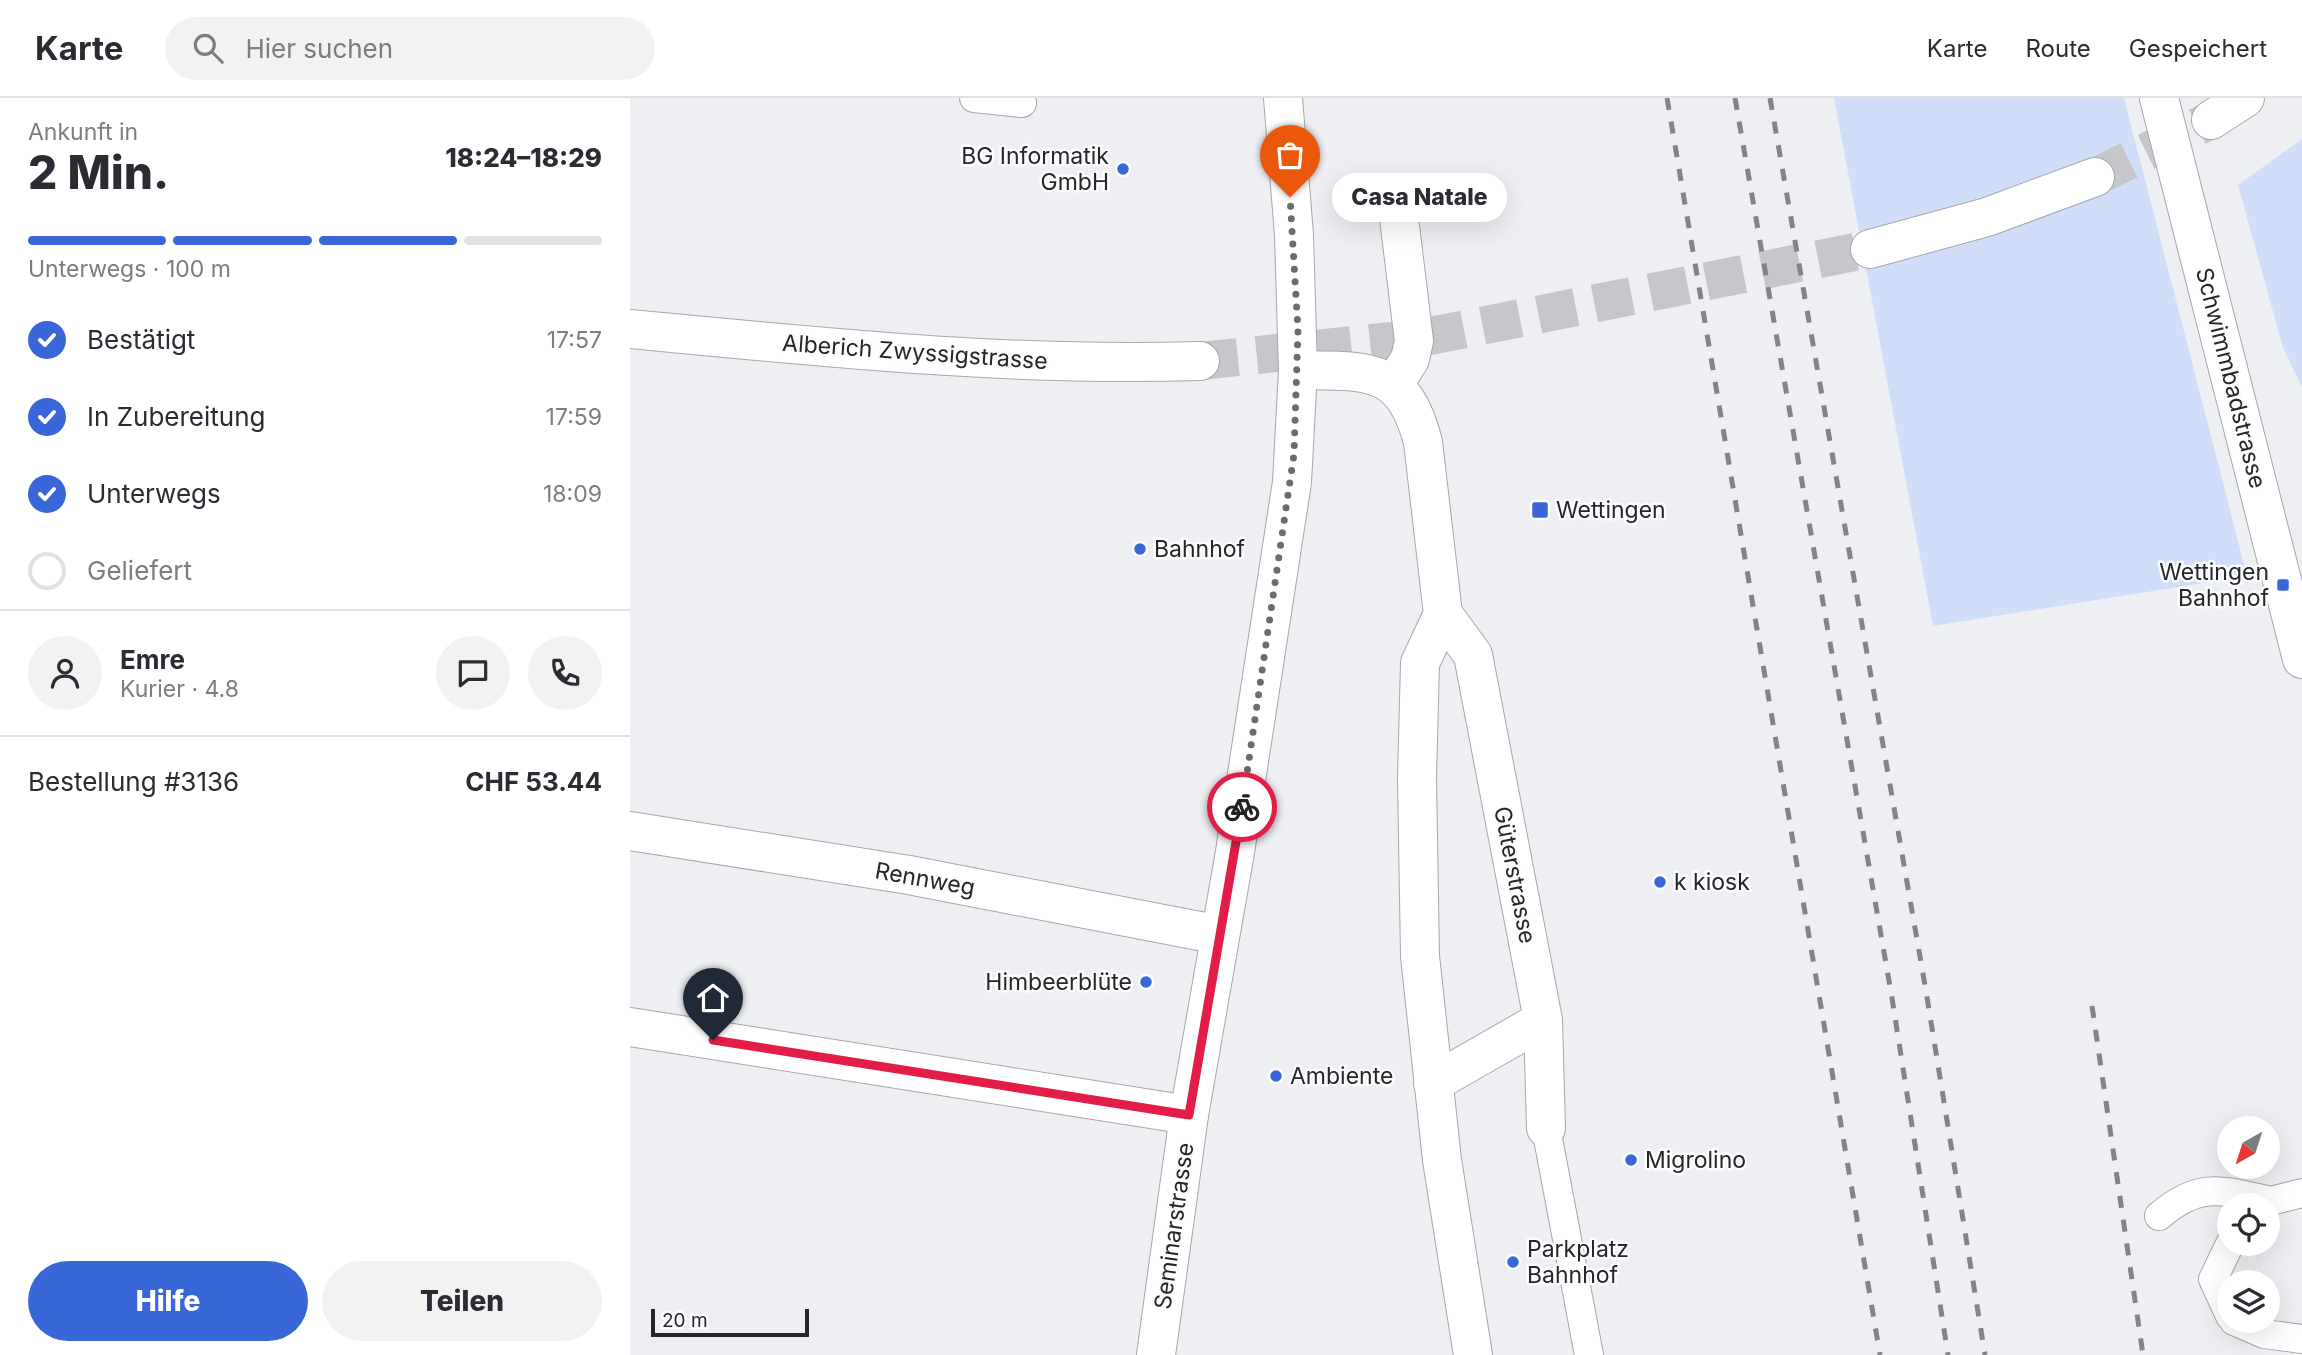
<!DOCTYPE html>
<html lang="de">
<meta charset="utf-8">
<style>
:root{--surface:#fff;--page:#f2f2f3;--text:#2b2b33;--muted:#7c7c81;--line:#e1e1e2;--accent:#3967d8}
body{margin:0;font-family:Inter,sans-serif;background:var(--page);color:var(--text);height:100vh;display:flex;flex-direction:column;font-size:26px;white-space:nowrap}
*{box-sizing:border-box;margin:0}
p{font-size:23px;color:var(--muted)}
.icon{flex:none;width:38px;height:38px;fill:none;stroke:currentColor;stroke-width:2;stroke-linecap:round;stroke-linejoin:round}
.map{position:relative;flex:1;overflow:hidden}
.drawer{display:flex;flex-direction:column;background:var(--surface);width:630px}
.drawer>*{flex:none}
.needle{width:46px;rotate:219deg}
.tools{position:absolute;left:1587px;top:1018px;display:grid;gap:14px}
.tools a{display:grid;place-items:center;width:63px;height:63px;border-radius:50%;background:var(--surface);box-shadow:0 7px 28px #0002;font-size:35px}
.scale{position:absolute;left:21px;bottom:18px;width:158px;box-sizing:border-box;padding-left:7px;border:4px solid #252627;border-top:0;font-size:19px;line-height:24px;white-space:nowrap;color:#252627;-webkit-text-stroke:5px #fbfdff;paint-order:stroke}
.pin{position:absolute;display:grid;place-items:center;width:60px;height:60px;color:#fff;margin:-72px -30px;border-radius:50% 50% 50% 0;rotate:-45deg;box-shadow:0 0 7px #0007}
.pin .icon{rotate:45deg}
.courier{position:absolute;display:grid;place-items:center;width:70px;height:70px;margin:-35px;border:5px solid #e11d48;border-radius:50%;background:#fff;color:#222;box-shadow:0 2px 9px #0007}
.bubble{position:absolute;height:49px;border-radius:24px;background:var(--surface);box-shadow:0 7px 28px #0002;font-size:23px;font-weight:800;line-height:49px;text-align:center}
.headline em{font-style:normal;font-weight:800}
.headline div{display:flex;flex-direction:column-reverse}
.headline{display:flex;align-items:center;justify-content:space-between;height:119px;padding:0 28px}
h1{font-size:46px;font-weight:800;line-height:52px}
.bar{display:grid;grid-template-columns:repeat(4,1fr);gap:10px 7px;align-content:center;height:84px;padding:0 28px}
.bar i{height:9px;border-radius:5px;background:var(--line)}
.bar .selected{background:var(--accent)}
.bar p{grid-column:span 4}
.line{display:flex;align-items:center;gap:18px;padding:0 28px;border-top:2px solid var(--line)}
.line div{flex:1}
.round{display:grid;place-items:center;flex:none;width:74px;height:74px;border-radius:37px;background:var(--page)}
ol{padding:0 28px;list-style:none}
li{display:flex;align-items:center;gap:21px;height:77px}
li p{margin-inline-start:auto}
li .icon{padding:7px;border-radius:50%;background:var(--accent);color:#fff;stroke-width:4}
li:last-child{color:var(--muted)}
li i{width:38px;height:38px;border:4px solid var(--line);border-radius:50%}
.action{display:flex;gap:14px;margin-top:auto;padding:14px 28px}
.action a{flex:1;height:80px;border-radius:42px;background:var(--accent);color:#fff;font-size:28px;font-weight:800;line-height:80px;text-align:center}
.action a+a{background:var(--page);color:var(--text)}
header{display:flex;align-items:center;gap:42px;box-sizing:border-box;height:98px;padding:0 35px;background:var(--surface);border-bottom:2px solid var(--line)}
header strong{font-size:33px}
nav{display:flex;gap:38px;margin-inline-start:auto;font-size:24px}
.search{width:490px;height:63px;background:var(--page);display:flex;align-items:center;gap:18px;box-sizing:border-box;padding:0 24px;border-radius:38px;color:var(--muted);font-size:26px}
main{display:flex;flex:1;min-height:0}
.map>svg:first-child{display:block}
.green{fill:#d0defa}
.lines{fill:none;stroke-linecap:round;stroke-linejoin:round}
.tertiary-tunnel{stroke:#c5c7ca;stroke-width:38;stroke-dasharray:38 19;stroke-linecap:butt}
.service-casing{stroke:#a5a7ab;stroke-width:30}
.minor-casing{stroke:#a5a7ab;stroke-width:40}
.tertiary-casing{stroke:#a5a7ab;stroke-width:40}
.secondary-casing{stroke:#a5a7ab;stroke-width:40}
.service{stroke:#fff;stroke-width:28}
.minor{stroke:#fff;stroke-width:38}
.tertiary{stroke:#fff;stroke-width:38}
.secondary{stroke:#fff;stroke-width:38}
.rail{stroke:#838486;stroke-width:5;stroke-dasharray:12 12;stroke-linecap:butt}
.done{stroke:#6b6c6e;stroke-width:7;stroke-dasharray:0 12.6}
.route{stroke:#e11d48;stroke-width:9}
.poi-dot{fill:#3967d8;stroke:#fbfdff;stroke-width:2.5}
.labels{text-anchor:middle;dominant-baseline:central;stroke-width:5;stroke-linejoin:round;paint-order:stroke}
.poi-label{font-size:23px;fill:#252627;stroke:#fbfdff;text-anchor:start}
.street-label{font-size:23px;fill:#252627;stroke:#fbfdff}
</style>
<header>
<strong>Karte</strong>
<div class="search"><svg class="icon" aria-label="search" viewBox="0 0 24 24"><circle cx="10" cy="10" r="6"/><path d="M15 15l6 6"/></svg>Hier suchen</div>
<nav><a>Karte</a><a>Route</a><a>Gespeichert</a></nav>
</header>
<main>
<section class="drawer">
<div class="headline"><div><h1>2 Min.</h1><p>Ankunft in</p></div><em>18:24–18:29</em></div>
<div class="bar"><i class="selected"></i><i class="selected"></i><i class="selected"></i><i></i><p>Unterwegs · 100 m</p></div>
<ol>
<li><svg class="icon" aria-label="check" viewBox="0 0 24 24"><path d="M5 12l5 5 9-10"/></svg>Bestätigt<p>17:57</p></li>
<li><svg class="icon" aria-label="check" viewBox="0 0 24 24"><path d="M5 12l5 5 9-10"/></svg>In Zubereitung<p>17:59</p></li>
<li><svg class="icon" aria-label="check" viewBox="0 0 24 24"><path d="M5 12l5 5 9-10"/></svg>Unterwegs<p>18:09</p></li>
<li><i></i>Geliefert</li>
</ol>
<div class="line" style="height:126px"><a class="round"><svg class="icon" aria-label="person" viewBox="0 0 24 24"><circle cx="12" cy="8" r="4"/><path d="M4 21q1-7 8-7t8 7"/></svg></a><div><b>Emre</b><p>Kurier · 4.8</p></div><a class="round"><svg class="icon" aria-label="chat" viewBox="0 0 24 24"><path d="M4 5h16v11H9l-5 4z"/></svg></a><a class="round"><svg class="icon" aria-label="phone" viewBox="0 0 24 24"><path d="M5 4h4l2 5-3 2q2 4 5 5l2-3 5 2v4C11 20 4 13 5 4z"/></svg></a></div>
<div class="line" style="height:91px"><div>Bestellung #3136</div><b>CHF 53.44</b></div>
<div class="action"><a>Hilfe</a><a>Teilen</a></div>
</section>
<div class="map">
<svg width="1672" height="1257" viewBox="0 0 1672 1257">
<rect width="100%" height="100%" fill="#edeff3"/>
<!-- green -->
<path class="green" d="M1204,0H1494L1617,478L1303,528Z
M1672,41V289L1653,250L1608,87Z"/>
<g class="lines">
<!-- tertiary-tunnel -->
<path class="tertiary-tunnel" d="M1465,79L1581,22
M570,263L790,240L1240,151"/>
<!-- service casing -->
<g class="service-casing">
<path id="service" d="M344,0L392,5
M916,1030L959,1257
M1636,1108L1641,1103L1672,1095
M1529,1118C1570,1083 1592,1092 1641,1103
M1600,1218L1583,1181L1600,1146
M1604,1223L1634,1236L1672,1241"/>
</g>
<!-- minor casing -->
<g class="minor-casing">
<path id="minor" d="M653,0L664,137L668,272C737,273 773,267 793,344L813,516L843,557L913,922L803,985
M764,286L780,261L784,243L768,112
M813,516L790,565L787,680L790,858L812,1062L843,1257
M0,733L279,777L590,837
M913,922L916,1030
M0,929L559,1017"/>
</g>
<!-- tertiary casing -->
<g class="tertiary-casing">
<path id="tertiary" d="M1581,22L1615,0
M1240,151L1357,119L1465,79
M0,231C190,249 379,269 570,263
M526,1257L559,1017L605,754L662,384L668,272"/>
</g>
<!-- secondary casing -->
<g class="secondary-casing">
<path id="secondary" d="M1529,0L1672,561"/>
</g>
<!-- service -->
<use href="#service" class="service"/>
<!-- minor -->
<use href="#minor" class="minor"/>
<!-- tertiary -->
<use href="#tertiary" class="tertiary"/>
<!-- secondary -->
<use href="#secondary" class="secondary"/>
<!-- rail -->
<path class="rail" d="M1037,0L1250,1257
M1105,0L1262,900L1318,1257
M1140,0L1296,893L1355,1257
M1462,908L1513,1257"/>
</g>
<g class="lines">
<!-- done -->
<path class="done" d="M612,709L664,356L668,232L660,99"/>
<!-- route -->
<path class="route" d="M83,942L559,1017L612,709"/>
</g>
<!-- markers -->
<g class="poi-dot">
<circle cx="493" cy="71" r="7"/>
<rect x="901" y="403" width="18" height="18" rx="3.5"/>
<circle cx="510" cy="451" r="7"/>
<rect x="1646" y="480" width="14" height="14" rx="3.5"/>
<circle cx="1030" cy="784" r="7"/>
<circle cx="516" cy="884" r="7"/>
<circle cx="646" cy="978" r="7"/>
<circle cx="1001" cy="1062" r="7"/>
<circle cx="883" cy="1164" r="7"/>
</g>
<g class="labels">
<!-- poi labels -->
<g class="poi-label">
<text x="479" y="58" text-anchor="end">BG Informatik<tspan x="479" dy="26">GmbH</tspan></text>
<text x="926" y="412">Wettingen</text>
<text x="524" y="451">Bahnhof</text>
<text x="1639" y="474" text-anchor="end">Wettingen<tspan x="1639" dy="26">Bahnhof</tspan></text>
<text x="1044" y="784">k kiosk</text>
<text x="502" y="884" text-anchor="end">Himbeerblüte</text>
<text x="660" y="978">Ambiente</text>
<text x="1015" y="1062">Migrolino</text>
<text x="897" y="1151">Parkplatz<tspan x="897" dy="26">Bahnhof</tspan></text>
</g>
<!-- street labels -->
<g class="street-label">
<text transform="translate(285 254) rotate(4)">Alberich Zwyssigstrasse</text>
<text transform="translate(1601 280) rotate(76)">Schwimmbadstrasse</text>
<text transform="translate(885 777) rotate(79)">Güterstrasse</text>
<text transform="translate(295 781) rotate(10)">Rennweg</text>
<text transform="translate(544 1128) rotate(-82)">Seminarstrasse</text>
</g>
</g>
</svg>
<div class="tools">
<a><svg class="needle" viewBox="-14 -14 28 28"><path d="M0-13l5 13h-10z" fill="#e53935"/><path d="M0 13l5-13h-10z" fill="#7c7c81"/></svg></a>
<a><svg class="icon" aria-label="locate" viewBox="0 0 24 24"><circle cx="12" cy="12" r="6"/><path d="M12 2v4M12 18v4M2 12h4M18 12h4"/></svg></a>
<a><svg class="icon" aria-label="layers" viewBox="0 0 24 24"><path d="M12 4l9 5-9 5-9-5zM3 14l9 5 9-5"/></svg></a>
</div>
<div class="scale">20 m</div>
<div class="pin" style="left:660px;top:99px;background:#ea580c"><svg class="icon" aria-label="bag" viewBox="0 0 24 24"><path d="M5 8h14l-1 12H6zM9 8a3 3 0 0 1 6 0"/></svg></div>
<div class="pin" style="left:83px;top:942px;background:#1f2937"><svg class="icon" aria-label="home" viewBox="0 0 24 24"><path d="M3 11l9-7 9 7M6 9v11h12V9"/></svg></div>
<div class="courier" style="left:612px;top:709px"><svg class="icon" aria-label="bike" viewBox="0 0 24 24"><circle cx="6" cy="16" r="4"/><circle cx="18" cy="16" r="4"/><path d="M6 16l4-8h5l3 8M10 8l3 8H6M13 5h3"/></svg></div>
<div class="bubble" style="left:702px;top:75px;width:175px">Casa Natale</div>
</div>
</main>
